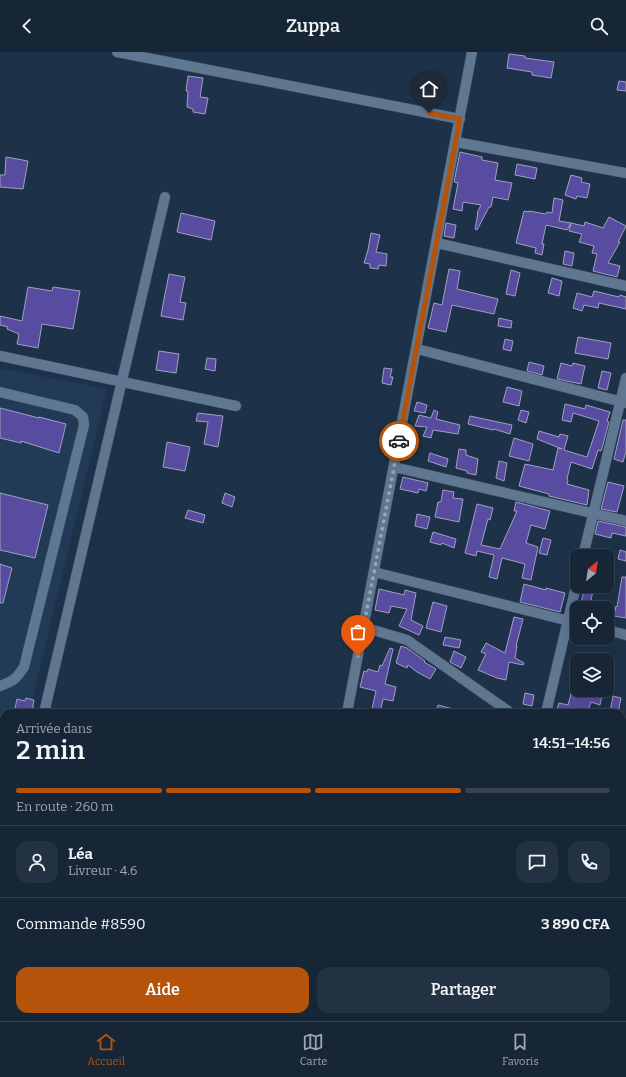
<!DOCTYPE html>
<html lang="fr">
<meta charset="utf-8">
<style>
:root{--surface:#162636;--page:#233242;--text:#f1f3f6;--muted:#9ea5ad;--line:#354351;--accent:#b45309}
body{margin:0;font-family:Bitter,serif;background:var(--page);color:var(--text);height:100vh;display:flex;flex-direction:column;font-size:15px;white-space:nowrap}
*{box-sizing:border-box;margin:0}
p{font-size:13px;color:var(--muted)}
.icon{flex:none;width:22px;height:22px;fill:none;stroke:currentColor;stroke-width:2;stroke-linecap:round;stroke-linejoin:round}
.map{position:relative;flex:1;overflow:hidden}
.panel{position:absolute;left:0px;top:657px;width:626px;height:312px;display:flex;flex-direction:column;background:var(--surface);border-radius:12px 12px 0 0;box-shadow:0 4px 16px #0002,0 0 0 1px var(--line)}
.panel>*{flex:none}
.needle{width:26px;rotate:30deg}
.controls{position:absolute;left:570px;top:497px;display:grid;gap:8px}
.controls a{display:grid;place-items:center;width:44px;height:44px;border-radius:8px;background:var(--surface);box-shadow:0 4px 16px #0002,0 0 0 1px var(--line);font-size:20px}
.pin{position:absolute;display:grid;place-items:center;width:34px;height:34px;color:#fff;margin:-41px -17px;border-radius:50% 50% 50% 0;rotate:-45deg;box-shadow:0 0 4px #0007}
.pin .icon{rotate:45deg}
.courier{position:absolute;display:grid;place-items:center;width:40px;height:40px;margin:-20px;border:3px solid #b45309;border-radius:50%;background:#fff;color:#222;box-shadow:0 1px 5px #0007}
.summary em{font-style:normal;font-weight:600}
.summary div{display:flex;flex-direction:column-reverse}
.summary{display:flex;align-items:center;justify-content:space-between;height:68px;padding:0 16px}
h1{font-size:26px;font-weight:600;line-height:30px}
.bar{display:grid;grid-template-columns:repeat(4,1fr);gap:6px 4px;align-content:center;height:48px;padding:0 16px}
.bar i{height:5px;border-radius:3px;background:var(--line)}
.bar .active{background:var(--accent)}
.bar p{grid-column:span 4}
.line{display:flex;align-items:center;gap:10px;padding:0 16px;border-top:1px solid var(--line)}
.line div{flex:1}
.round{display:grid;place-items:center;flex:none;width:42px;height:42px;border-radius:12px;background:var(--page)}
.cta{display:flex;gap:8px;margin-top:auto;padding:8px 16px}
.cta a{flex:1;height:46px;border-radius:12px;background:var(--accent);color:#fff;font-size:16px;font-weight:600;line-height:46px;text-align:center}
.cta a+a{background:var(--page);color:var(--text)}
header{display:flex;justify-content:space-between;align-items:center;height:52px;padding:0 16px;background:var(--surface);font-size:18px;font-weight:600}
.tab-bar{display:flex;justify-content:space-around;align-items:center;height:56px;border-top:1px solid var(--line);background:var(--surface);font-size:11px;color:var(--muted)}
.tab-bar a{display:grid;justify-items:center;gap:2px}
.tab-bar .active{color:var(--accent)}
.map>svg:first-child{display:block}
.built{fill:#213b56}
.building{fill:#574c9f;stroke:#a0a0c1}
.lines{fill:none;stroke-linecap:round;stroke-linejoin:round}
.minor-casing{stroke:#3c4e60;stroke-width:11}
.major-casing{stroke:#3c4e60;stroke-width:11}
.minor{stroke:#607791;stroke-width:10}
.major{stroke:#3ea7c5;stroke-width:10}
.done{stroke:#96a6b6;stroke-width:4;stroke-dasharray:0 7.2}
.route{stroke:#b45309;stroke-width:5}
</style>
<header><svg class="icon" aria-label="back" viewBox="0 0 24 24"><path d="M15 5l-7 7 7 7"/></svg>Zuppa<svg class="icon" aria-label="search" viewBox="0 0 24 24"><circle cx="10" cy="10" r="6"/><path d="M15 15l6 6"/></svg></header>
<div class="map">
<svg width="626" height="969" viewBox="0 0 626 969">
<rect width="100%" height="100%" fill="#1d3248"/>
<!-- built -->
<path class="built" d="M0,316L107,337L29,661H4V665L0,664Z"/>
<!-- building -->
<path class="building" d="M509,2L525,4V6L554,10L551,26L532,23V20L507,16Z
M188,24L203,26L200,45L208,46L205,62L193,60V57L187,55L188,39H186Z
M619,29L626,30V39L617,38Z
M460,100L482,105V108L498,111L495,128L512,131L508,148L493,145L491,155H489L477,178L475,177L478,161H477L481,153L463,150L462,159L453,157L458,131L454,130Z
M6,105L28,109L23,137L0,135V123H5Z
M517,112L537,116L535,127L515,123Z
M571,123L582,126L581,130L590,132L587,146L577,144L576,147L565,143Z
M554,146L563,148L559,169L571,171L567,178L546,173L542,192H544L542,203L535,201L536,196L516,191L524,159L529,160V159L546,162L547,160L552,161Z
M181,161L215,169L211,188L177,180Z
M609,165L626,174L618,190H620L608,211L620,214L617,225L593,219L597,202L592,201L594,194L579,190L582,182L569,179L571,171L584,174L585,170L603,176Z
M446,171L456,173L454,186L444,184Z
M371,181L380,183L376,200L387,202L386,214L379,213L378,217L370,216V212L364,211L368,198Z
M565,199L574,201L572,214L563,212Z
M449,217L460,219L457,237L498,247L494,262L452,253L446,280L428,276L434,251L442,253Z
M511,218L520,221L515,244L506,242Z
M169,222L185,225L180,250L186,251L183,268L161,264L164,247Z
M552,226L562,229L559,244L548,241Z
M28,235L52,239L53,235L80,239L73,277L42,272L38,296L17,292L19,282L7,277L8,275L0,273V264L22,269Z
M594,239L619,245L620,243L626,245V257L599,251L598,256L584,253L582,259L573,256L577,241L592,245Z
M499,266L512,269L511,276L498,274Z
M578,285L611,291L608,307L575,301Z
M505,287L513,289L511,299L503,297Z
M159,299L179,302L176,321L156,318Z
M207,306L216,307L215,319L205,317Z
M529,310L544,314L542,323L527,319Z
M561,311L572,314L573,311L585,314L581,332L557,327Z
M384,316L392,317L390,325H393L391,333L382,331Z
M602,319L611,321L607,338L598,336Z
M507,335L522,339L519,354L503,350Z
M417,350L427,353L425,361L414,359Z
M565,352L585,357L586,353L610,360L607,369L609,370L602,396L601,399L598,398L592,417L571,410L567,427L568,428L567,432L589,438L587,453L549,444V442L519,434L525,412L553,418L558,396L562,397L537,387L539,379L559,385L560,382L568,384L564,398L587,405L599,369L573,361L571,370L562,368Z
M0,356L39,366V365L66,372L59,401L21,389V391L0,386Z
M434,358L438,360L436,367L460,373L458,382L433,378L431,386L423,384L427,375L415,374L419,363L431,366Z
M521,358L529,360L526,371L518,368Z
M198,361L223,364L218,395L204,392L208,370L196,369Z
M470,364L512,373L510,382L494,377L493,378L468,372Z
M623,368H626V399L623,410L614,407Z
M514,386L533,392L529,409L509,404Z
M167,390L190,395L185,419L163,415Z
M459,397L466,398V403L478,407L476,423L467,421V419L456,416Z
M430,401L448,407L446,415L428,409Z
M499,409L507,411L504,429L496,426Z
M403,425L428,431L426,439L419,437L418,441L400,437Z
M608,430L624,434L617,460L601,457Z
M443,438L454,440L453,446L463,447L459,470L435,465L438,450H441Z
M0,441L48,453L35,506L0,498Z
M225,441L235,445L232,455L222,451Z
M516,450L550,459L545,477L531,473L526,491L538,495L531,528L522,526L525,512L502,506L497,527L489,525L494,503L477,499L476,504L465,501L477,452L493,456L490,468L488,467L481,493L500,497L517,459H514Z
M188,458L205,463L203,471L185,466Z
M417,462L430,465L427,477L415,474Z
M598,469L626,475V484L612,481L611,486L595,482Z
M433,480L456,487L454,496L442,491L441,493L430,490Z
M543,486L551,488L547,503L539,501Z
M620,498L626,500V509L618,507Z
M0,512L12,516L3,551H0Z
M622,525H626V566L614,564L616,554L617,555Z
M524,532L546,538V536L565,541L560,560L520,550Z
M585,534H594L590,553L581,551Z
M379,537L404,543L405,538L416,541L411,568L423,574L419,583L399,574L407,557L391,554L389,561L375,558Z
M433,550L447,554L441,580L426,576Z
M514,565L523,567L516,594H517L515,606L524,611L523,613L509,610L506,628L497,626L478,618L486,602L481,600L486,591L505,601Z
M445,585L461,588L459,596L443,593Z
M401,594L407,596L425,609L424,610L436,617L430,627L417,620L408,613L407,616L396,611Z
M390,596L393,597L385,632L396,635L393,649L383,647L380,661H371L376,639L360,635L364,619L367,620L368,617L378,620L380,613L382,614Z
M454,599L466,605L461,616L450,610Z
M572,638H603L600,653L591,650L587,661H556L559,651L568,653Z
M525,641L534,643L532,654L523,652Z
M613,644L621,646L618,661L610,660Z
M26,646L34,648L32,661H14L17,647L25,649Z
M438,653L461,659L460,661H436Z"/>
<g class="lines">
<!-- minor casing -->
<g class="minor-casing">
<path id="minor" d="M117,0L460,67
M456,90L626,121
M437,191L626,234
M417,297L626,351
M0,304L236,354
M0,340L75,358L83,365L84,373L24,615C16,627 14,629 0,634
M394,415L626,469
M583,504L626,326
M374,520L577,571
M363,575L407,588L511,661
M607,578L626,583
M44,661L165,145
M347,661L472,0
M546,661L577,530
M0,677L4,678
M622,740L626,743
M622,834L626,818
M0,852L4,834
M622,953L626,954
M307,969L308,965
M472,969L473,965
M589,969L590,965"/>
</g>
<!-- major casing -->
<g class="major-casing">
<path id="major" d="M0,948L4,949
M104,965L124,969"/>
</g>
<!-- minor -->
<use href="#minor" class="minor"/>
<!-- major -->
<use href="#major" class="major"/>
</g>
<g class="lines">
<!-- done -->
<path class="done" d="M358,604L399,389"/>
<!-- route -->
<path class="route" d="M399,389L460,67L429,61"/>
</g>
</svg>
<div class="controls">
<a><svg class="needle" viewBox="-14 -14 28 28"><path d="M0-13l5 13h-10z" fill="#e53935"/><path d="M0 13l5-13h-10z" fill="#9ea5ad"/></svg></a>
<a><svg class="icon" aria-label="locate" viewBox="0 0 24 24"><circle cx="12" cy="12" r="6"/><path d="M12 2v4M12 18v4M2 12h4M18 12h4"/></svg></a>
<a><svg class="icon" aria-label="layers" viewBox="0 0 24 24"><path d="M12 4l9 5-9 5-9-5zM3 14l9 5 9-5"/></svg></a>
</div>
<div class="pin" style="left:358px;top:604px;background:#ea580c"><svg class="icon" aria-label="bag" viewBox="0 0 24 24"><path d="M5 8h14l-1 12H6zM9 8a3 3 0 0 1 6 0"/></svg></div>
<div class="pin" style="left:429px;top:61px;background:#1f2937"><svg class="icon" aria-label="home" viewBox="0 0 24 24"><path d="M3 11l9-7 9 7M6 9v11h12V9"/></svg></div>
<div class="courier" style="left:399px;top:389px"><svg class="icon" aria-label="car" viewBox="0 0 24 24"><path d="M5 17H2v-5l4-1 3-4h7l3 4 3 1v5h-3M9 17h6M6 11h13"/><circle cx="7" cy="17" r="2"/><circle cx="17" cy="17" r="2"/></svg></div>
<section class="panel">
<div class="summary"><div><h1>2 min</h1><p>Arrivée dans</p></div><em>14:51–14:56</em></div>
<div class="bar"><i class="active"></i><i class="active"></i><i class="active"></i><i></i><p>En route · 260 m</p></div>
<div class="line" style="height:72px"><a class="round"><svg class="icon" aria-label="person" viewBox="0 0 24 24"><circle cx="12" cy="8" r="4"/><path d="M4 21q1-7 8-7t8 7"/></svg></a><div><b>Léa</b><p>Livreur · 4.6</p></div><a class="round"><svg class="icon" aria-label="chat" viewBox="0 0 24 24"><path d="M4 5h16v11H9l-5 4z"/></svg></a><a class="round"><svg class="icon" aria-label="phone" viewBox="0 0 24 24"><path d="M5 4h4l2 5-3 2q2 4 5 5l2-3 5 2v4C11 20 4 13 5 4z"/></svg></a></div>
<div class="line" style="height:52px"><div>Commande #8590</div><b>3 890 CFA</b></div>
<div class="cta"><a>Aide</a><a>Partager</a></div>
</section>
</div>
<nav class="tab-bar">
<a class="active"><svg class="icon" aria-label="home" viewBox="0 0 24 24"><path d="M3 11l9-7 9 7M6 9v11h12V9"/></svg>Accueil</a>
<a><svg class="icon" aria-label="map" viewBox="0 0 24 24"><path d="M3 6l6-2 6 2 6-2v14l-6 2-6-2-6 2zM9 4v14M15 6v14"/></svg>Carte</a>
<a><svg class="icon" aria-label="saved" viewBox="0 0 24 24"><path d="M7 4h10v16l-5-4-5 4z"/></svg>Favoris</a>
</nav>
